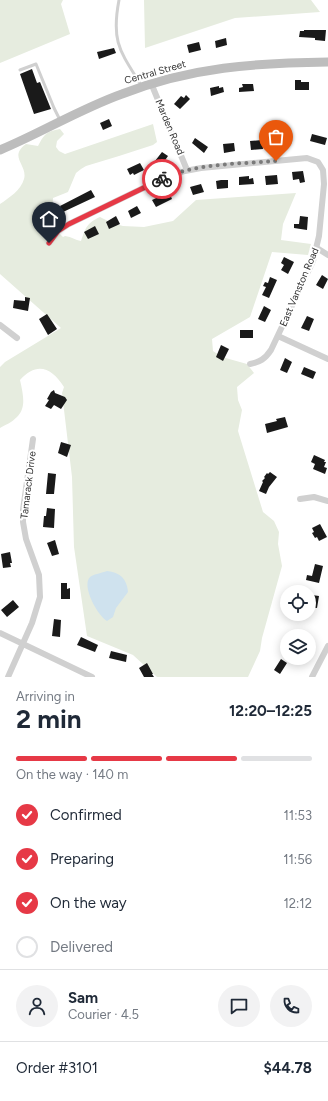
<!DOCTYPE html>
<meta charset="utf-8">
<style>
:root{--surface:#fff;--page:#f2f2f3;--text:#1f2937;--muted:#747a83;--line:#e0e1e3;--accent:#e63946}
body{margin:0;font-family:Figtree,sans-serif;background:var(--page);color:var(--text);height:100vh;display:flex;flex-direction:column;font-size:15px;white-space:nowrap}
*{box-sizing:border-box;margin:0}
p{font-size:13px;color:var(--muted)}
.icon{flex:none;width:22px;height:22px;fill:none;stroke:currentColor;stroke-width:2;stroke-linecap:round;stroke-linejoin:round}
.map{position:relative;height:677px;overflow:hidden}
.sheet{display:flex;flex-direction:column;background:var(--surface);flex:1}
.sheet>*{flex:none}
.fabs{position:absolute;left:280px;top:585px;display:grid;gap:8px}
.fabs a{display:grid;place-items:center;width:36px;height:36px;border-radius:50%;background:var(--surface);box-shadow:0 2px 10px #0003;font-size:20px}
.pin{position:absolute;display:grid;place-items:center;width:34px;height:34px;color:#fff;margin:-41px -17px;border-radius:50% 50% 50% 0;rotate:-45deg;box-shadow:0 0 4px #0007}
.pin .icon{rotate:45deg}
.courier{position:absolute;display:grid;place-items:center;width:40px;height:40px;margin:-20px;border:3px solid #e63946;border-radius:50%;background:#fff;color:#222;box-shadow:0 1px 5px #0007}
.overview em{font-style:normal;font-weight:700}
.overview div{display:flex;flex-direction:column-reverse}
.overview{display:flex;align-items:center;justify-content:space-between;height:68px;padding:0 16px}
h1{font-size:26px;font-weight:700;line-height:30px}
.bar{display:grid;grid-template-columns:repeat(4,1fr);gap:6px 4px;align-content:center;height:48px;padding:0 16px}
.bar i{height:5px;border-radius:3px;background:var(--line)}
.bar .on{background:var(--accent)}
.bar p{grid-column:span 4}
.line{display:flex;align-items:center;gap:10px;padding:0 16px;border-top:1px solid var(--line)}
.line div{flex:1}
.round{display:grid;place-items:center;flex:none;width:42px;height:42px;border-radius:21px;background:var(--page)}
ol{padding:0 16px;list-style:none}
li{display:flex;align-items:center;gap:12px;height:44px}
li p{margin-inline-start:auto}
li .icon{padding:4px;border-radius:50%;background:var(--accent);color:#fff;stroke-width:4}
li:last-child{color:var(--muted)}
li i{width:22px;height:22px;border:2px solid var(--line);border-radius:50%}
.map>svg:first-child{display:block}
.green{fill:#e6ecdf}
.water{fill:#cfe2ee}
.building{fill:#1a1a1a}
.lines{fill:none;stroke-linecap:round;stroke-linejoin:round}
.lane{stroke:#d0d0d0;stroke-width:3}
.street{stroke:#d0d0d0;stroke-width:6}
.secondary{stroke:#bdbdbd;stroke-width:9}
.done{stroke:#7a7a7a;stroke-width:4;stroke-dasharray:0 7.2}
.route{stroke:#e63946;stroke-width:5}
.labels{text-anchor:middle;dominant-baseline:central;stroke-width:4;stroke-linejoin:round;paint-order:stroke}
.street-label{font-size:10px;fill:#333;stroke:#fff}
</style>
<div class="map">
<svg width="328" height="677" viewBox="0 0 328 677">
<rect width="100%" height="100%" fill="#fff"/>
<!-- green -->
<path class="green" d="M0,0H63L61,4L70,34L0,63Z
M144,0H311L320,12L235,18L145,48Z
M153,124L157,142L153,145L119,156L86,166L81,169L76,173L68,192L53,198C52,213 50,226 63,237L65,236C72,237 75,240 81,241C86,227 87,223 100,217L112,223L123,226L144,227L173,221L196,200L296,193L283,224L281,240L311,244L308,255L272,252L250,317L212,339L213,351L222,357L247,364L254,373L237,387L238,400L242,410L238,431L263,512L274,521L279,532L278,544L282,566L262,638L260,651L248,677H157L133,655L87,636L74,547L72,477L62,393L64,387C52,368 37,361 20,380C26,406 26,416 0,428V367L5,362L61,328L0,274V204C9,198 21,190 24,179C28,165 8,157 26,144L38,146C45,133 46,132 60,129L64,134L57,141L56,147L59,151L65,154Z"/>
<!-- water -->
<path class="water" d="M107,571C120,572 127,579 128,592L116,608L113,617L107,621C98,616 81,586 90,577C94,574 102,573 107,571Z"/>
<!-- building -->
<path class="building" d="M304,30H326L325,41L315,40V38L299,37L300,31H304Z
M226,38L227,45L216,48L215,41Z
M199,42L201,50L189,53L187,45Z
M114,48L116,53L99,59L97,52Z
M32,69L37,83L40,82L51,109L34,114L20,74Z
M295,80H301V82H309V90H295Z
M242,84H253L254,91L239,92V88L243,87Z
M219,86V88L223,87L224,92L211,96L210,88Z
M186,95L190,99L180,109L174,104L181,96L184,98Z
M109,119L112,126L103,130L100,123Z
M312,134L327,138L325,145L310,141Z
M289,137L290,145L279,147L278,138Z
M195,138L208,147L204,153L192,143Z
M262,140L263,149L251,150L250,141Z
M234,143L235,151L224,153L223,144Z
M162,152L168,156L161,166L155,161Z
M140,163L144,170L134,175L133,173L130,175L127,169Z
M303,171L305,182L300,183L299,179L293,180L292,172Z
M277,175L278,184L266,185L265,176Z
M249,176V179L253,178L254,184L239,185V177Z
M221,180H228V188L217,189L216,181Z
M201,184L204,192L193,195L190,187Z
M91,190L95,197L63,212L60,206Z
M169,192L172,199L156,207L152,200Z
M137,206L141,213L131,218L128,211Z
M116,216L120,224L109,229L106,222Z
M300,216L308,217L307,230L294,228V224H299Z
M95,226L99,234L88,239L84,232Z
M284,257L294,262L288,274L281,270L284,265L281,263Z
M322,275L328,279L323,289L316,285Z
M270,277L277,280L269,298L262,295L266,287L263,286L265,282L268,283Z
M25,297L30,298L28,311L13,308L14,300L25,301Z
M264,306L271,310L265,322L258,319Z
M47,314L57,329L48,335L39,319Z
M307,316L314,319L309,331L301,328Z
M240,330H253V338H240Z
M221,345L229,349L223,361L216,357Z
M285,358L292,362L287,373L280,370Z
M304,367L316,372L313,379L301,374Z
M54,390L55,393L65,397L67,400L61,409L54,405L51,409L45,406L49,400L47,399L51,392Z
M285,417L288,427L267,433L265,424L277,421L276,419Z
M61,442L71,445L67,457L58,453Z
M314,455L325,460L324,462H326L324,467L327,468L325,474L313,469L315,464L311,462Z
M270,472L277,477L269,487L266,494L259,491L263,482L262,481L265,478L264,477L267,473L268,474Z
M48,473L56,474L54,494H46Z
M47,508L55,509L54,528L43,527L44,516H46Z
M320,524L327,537L319,541L317,537L315,538L312,533L314,532L312,528Z
M55,540L59,554L52,556L47,543Z
M10,552L12,563H10L11,567L3,568L1,554Z
M315,564L323,566L319,583L306,580L307,575L312,576Z
M61,583H67V589L70,588V599H61Z
M312,595L319,596L317,608L309,607Z
M13,600L19,607L7,617L1,610Z
M54,619L61,620L60,637L52,636Z
M81,637L98,645L95,652L77,645Z
M111,651L127,655L126,662L109,658Z
M281,659L287,663L280,674L274,670Z
M147,663L153,674H152L154,677H144L139,668Z"/>
<g class="lines">
<!-- lane -->
<path class="lane" d="M119,0C111,42 120,51 141,85
M20,70L36,64L54,108L60,120"/>
<!-- street -->
<path class="street" d="M151,83L187,170
M49,243L58,231L69,224L166,177L185,171L201,168L307,158L318,162L323,170L324,184L319,236L313,261L271,350C265,359 260,362 250,364
M317,248L328,255
M0,325L17,338
M278,336L328,359
M300,499L314,497L328,501
M0,633L92,677
M8,677L32,623L40,597L39,575L26,539L23,522V510L33,439
M312,677L328,646"/>
<!-- secondary -->
<path class="secondary" d="M0,150C41,133 80,109 122,94C191,67 255,63 328,62"/>
</g>
<g class="lines">
<!-- done -->
<path class="done" d="M162,179C196,163 239,164 276,161"/>
<!-- route -->
<path class="route" d="M49,243L58,231L69,224L162,179"/>
</g>
<g class="labels">
<!-- street labels -->
<g class="street-label">
<text transform="translate(155 72) rotate(-16)">Central Street</text>
<text transform="translate(170 127) rotate(67)">Marden Road</text>
<text transform="translate(299 287) rotate(-67)">East Vanston Road</text>
<text transform="translate(28 485) rotate(-83)">Tamarack Drive</text>
</g>
</g>
</svg>
<div class="fabs">
<a><svg class="icon" aria-label="locate" viewBox="0 0 24 24"><circle cx="12" cy="12" r="6"/><path d="M12 2v4M12 18v4M2 12h4M18 12h4"/></svg></a>
<a><svg class="icon" aria-label="layers" viewBox="0 0 24 24"><path d="M12 4l9 5-9 5-9-5zM3 14l9 5 9-5"/></svg></a>
</div>
<div class="pin" style="left:276px;top:161px;background:#ea580c"><svg class="icon" aria-label="bag" viewBox="0 0 24 24"><path d="M5 8h14l-1 12H6zM9 8a3 3 0 0 1 6 0"/></svg></div>
<div class="pin" style="left:49px;top:243px;background:#1f2937"><svg class="icon" aria-label="home" viewBox="0 0 24 24"><path d="M3 11l9-7 9 7M6 9v11h12V9"/></svg></div>
<div class="courier" style="left:162px;top:179px"><svg class="icon" aria-label="bike" viewBox="0 0 24 24"><circle cx="6" cy="16" r="4"/><circle cx="18" cy="16" r="4"/><path d="M6 16l4-8h5l3 8M10 8l3 8H6M13 5h3"/></svg></div>
</div>
<section class="sheet">
<div class="overview"><div><h1>2 min</h1><p>Arriving in</p></div><em>12:20–12:25</em></div>
<div class="bar"><i class="on"></i><i class="on"></i><i class="on"></i><i></i><p>On the way · 140 m</p></div>
<ol>
<li><svg class="icon" aria-label="check" viewBox="0 0 24 24"><path d="M5 12l5 5 9-10"/></svg>Confirmed<p>11:53</p></li>
<li><svg class="icon" aria-label="check" viewBox="0 0 24 24"><path d="M5 12l5 5 9-10"/></svg>Preparing<p>11:56</p></li>
<li><svg class="icon" aria-label="check" viewBox="0 0 24 24"><path d="M5 12l5 5 9-10"/></svg>On the way<p>12:12</p></li>
<li><i></i>Delivered</li>
</ol>
<div class="line" style="height:72px"><a class="round"><svg class="icon" aria-label="person" viewBox="0 0 24 24"><circle cx="12" cy="8" r="4"/><path d="M4 21q1-7 8-7t8 7"/></svg></a><div><b>Sam</b><p>Courier · 4.5</p></div><a class="round"><svg class="icon" aria-label="chat" viewBox="0 0 24 24"><path d="M4 5h16v11H9l-5 4z"/></svg></a><a class="round"><svg class="icon" aria-label="phone" viewBox="0 0 24 24"><path d="M5 4h4l2 5-3 2q2 4 5 5l2-3 5 2v4C11 20 4 13 5 4z"/></svg></a></div>
<div class="line" style="height:52px"><div>Order #3101</div><b>$44.78</b></div>
</section>
